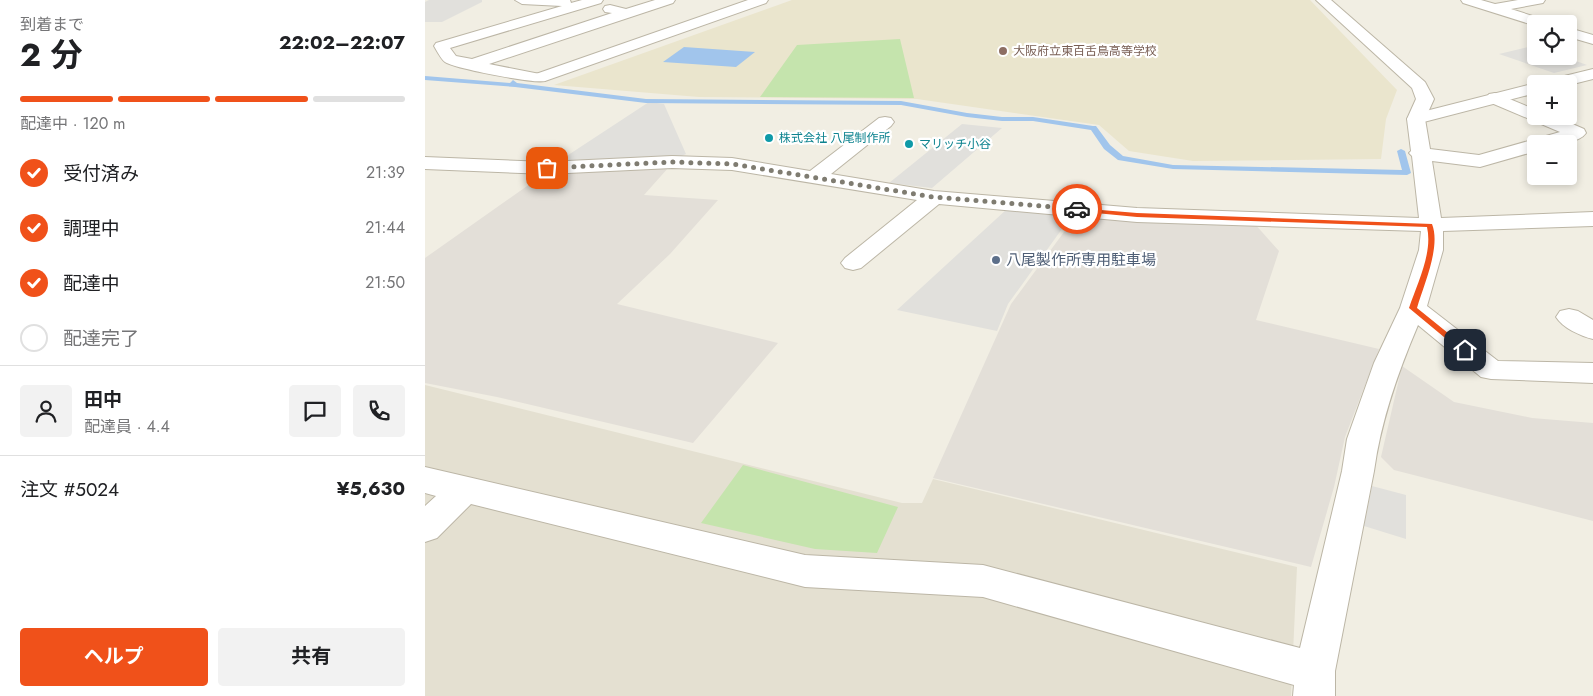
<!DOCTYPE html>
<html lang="ja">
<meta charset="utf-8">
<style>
:root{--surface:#fff;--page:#f2f2f2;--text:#202124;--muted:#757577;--line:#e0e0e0;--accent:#f0511a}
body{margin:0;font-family:Jost,"Noto Sans JP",sans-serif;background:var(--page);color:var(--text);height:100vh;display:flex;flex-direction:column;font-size:19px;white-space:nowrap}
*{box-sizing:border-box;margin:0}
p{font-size:16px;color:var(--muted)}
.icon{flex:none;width:28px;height:28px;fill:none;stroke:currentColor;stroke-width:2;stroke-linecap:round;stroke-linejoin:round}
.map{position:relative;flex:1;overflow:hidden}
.panel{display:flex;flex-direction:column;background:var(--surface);width:425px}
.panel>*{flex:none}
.tools{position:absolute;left:1102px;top:15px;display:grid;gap:10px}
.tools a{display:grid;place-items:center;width:50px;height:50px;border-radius:5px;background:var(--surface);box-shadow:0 2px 8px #0003;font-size:25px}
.pin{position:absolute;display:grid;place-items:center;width:42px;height:42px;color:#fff;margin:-21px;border-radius:10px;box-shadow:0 2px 8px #0006}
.courier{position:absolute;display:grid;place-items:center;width:50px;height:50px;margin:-25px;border:4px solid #f0511a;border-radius:50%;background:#fff;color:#222;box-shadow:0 1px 6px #0007}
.head em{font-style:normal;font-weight:700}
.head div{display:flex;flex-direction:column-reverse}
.head{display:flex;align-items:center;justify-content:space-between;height:85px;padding:0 20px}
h1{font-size:32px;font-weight:700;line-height:38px}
.bar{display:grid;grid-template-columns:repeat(4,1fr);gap:8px 5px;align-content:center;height:60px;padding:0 20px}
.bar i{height:6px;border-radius:4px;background:var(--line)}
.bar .on{background:var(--accent)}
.bar p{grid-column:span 4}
.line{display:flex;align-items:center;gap:12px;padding:0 20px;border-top:1px solid var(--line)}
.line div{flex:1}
.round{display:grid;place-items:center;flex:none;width:52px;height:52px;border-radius:5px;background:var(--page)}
ol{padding:0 20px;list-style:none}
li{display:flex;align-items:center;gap:15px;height:55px}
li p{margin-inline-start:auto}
li .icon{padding:5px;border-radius:50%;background:var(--accent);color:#fff;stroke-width:4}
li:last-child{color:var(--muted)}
li i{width:28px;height:28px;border:2px solid var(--line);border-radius:50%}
.action{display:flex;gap:10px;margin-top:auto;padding:10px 20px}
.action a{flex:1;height:58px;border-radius:5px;background:var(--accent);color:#fff;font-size:20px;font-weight:700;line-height:58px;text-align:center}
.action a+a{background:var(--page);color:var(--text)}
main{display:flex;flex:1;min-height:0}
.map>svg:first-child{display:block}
.residential{fill:#e4e0d1}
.industrial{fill:#e3dfd8}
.education{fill:#eae5cd}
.green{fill:#c5e4ad}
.parking{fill:#e1e0dc}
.water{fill:#a1c5ec}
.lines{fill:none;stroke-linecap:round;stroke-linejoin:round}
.stream{fill:#a1c5ec;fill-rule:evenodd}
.minor-casing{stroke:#bcb6a6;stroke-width:2}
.tertiary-casing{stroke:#bcb6a6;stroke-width:2}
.minor{fill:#fff;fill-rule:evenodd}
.tertiary{fill:#fff;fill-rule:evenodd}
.route{fill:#f0511a}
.done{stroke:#7f7c71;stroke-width:5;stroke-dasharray:0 9}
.education-dot{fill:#8d6e63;stroke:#fff;stroke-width:2}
.culture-dot{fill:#0f9aa8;stroke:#fff;stroke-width:2}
.service-dot{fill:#5c6f8a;stroke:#fff;stroke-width:2}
.labels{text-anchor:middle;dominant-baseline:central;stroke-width:4.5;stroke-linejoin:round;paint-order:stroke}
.far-education-label{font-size:12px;fill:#785e54;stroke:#fff;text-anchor:start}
.far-culture-label{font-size:12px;fill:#0d838f;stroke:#fff;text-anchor:start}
.service-label{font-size:15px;fill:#4e5e75;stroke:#fff;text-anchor:start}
</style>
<main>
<section class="panel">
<div class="head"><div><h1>2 分</h1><p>到着まで</p></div><em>22:02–22:07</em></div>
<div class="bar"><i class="on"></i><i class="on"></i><i class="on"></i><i></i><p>配達中 · 120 m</p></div>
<ol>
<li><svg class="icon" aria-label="check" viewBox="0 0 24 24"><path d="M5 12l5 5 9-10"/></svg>受付済み<p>21:39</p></li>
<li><svg class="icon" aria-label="check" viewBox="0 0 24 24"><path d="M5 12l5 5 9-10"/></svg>調理中<p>21:44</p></li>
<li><svg class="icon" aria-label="check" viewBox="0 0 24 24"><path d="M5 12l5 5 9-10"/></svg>配達中<p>21:50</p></li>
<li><i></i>配達完了</li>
</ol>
<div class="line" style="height:90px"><a class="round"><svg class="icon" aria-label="person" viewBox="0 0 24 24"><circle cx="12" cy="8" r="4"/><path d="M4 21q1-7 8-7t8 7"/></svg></a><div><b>田中</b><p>配達員 · 4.4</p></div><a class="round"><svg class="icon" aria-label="chat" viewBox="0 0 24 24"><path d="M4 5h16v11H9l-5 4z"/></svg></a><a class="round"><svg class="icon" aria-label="phone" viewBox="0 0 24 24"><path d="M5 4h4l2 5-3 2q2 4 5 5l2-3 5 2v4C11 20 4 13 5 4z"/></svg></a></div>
<div class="line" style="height:65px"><div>注文 #5024</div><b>¥5,630</b></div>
<div class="action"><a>ヘルプ</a><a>共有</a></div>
</section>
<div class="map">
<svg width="1168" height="696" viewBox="0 0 1168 696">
<rect width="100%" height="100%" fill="#f1eee3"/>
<!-- residential -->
<path class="residential" d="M0,385L477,503H497L508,479L872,567L866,696H0Z"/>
<!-- industrial -->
<path class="industrial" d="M244,167L219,195L293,200L245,254L192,304L353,343L268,443L72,397L0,383V258L122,172Z
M650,217L829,223L854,251L831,320L954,349L920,437L909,487L886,567L508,478L586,304Z
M977,366L1029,402L1107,418L1168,423V521L969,470L956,457Z"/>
<!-- education -->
<path class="education" d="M367,0H885L972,90L961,119L956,159L768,161L704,151L674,125L492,99L274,97L129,85Z"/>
<!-- green -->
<path class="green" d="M475,39L489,98L335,97L372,45Z
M318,465L473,507L452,553L390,549L276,523Z"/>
<!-- parking -->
<path class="parking" d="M4,0H57V2L17,22H0V2Z
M1107,46L1111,48V56H1137L1162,65L1129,73L1074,54Z
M224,102L239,104L261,154L252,158L131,163Z
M537,124L577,128L507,188L464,183Z
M582,209L647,215L583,304L572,331L472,310Z
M947,486L981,495V539L939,526Z"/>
<!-- water -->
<path class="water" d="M259,47L330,52L311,67L238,62Z"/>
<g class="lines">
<!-- stream -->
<path class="stream" d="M0,76L85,83L88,80L92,83L221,99L476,101L542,113L577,117H608L668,126H671L685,145L698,156L748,165L977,170L972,151L976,149L980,151L986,173L982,175L748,169L693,160L679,149L666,130L608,121H577L542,117L476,105L221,103L90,87L0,80Z"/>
<!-- minor casing -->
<g class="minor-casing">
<path id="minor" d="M90,0H145L146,3L157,0H178L176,3L25,48L31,56L47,59L187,13L180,12L178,9L180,6L185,5L201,9L230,0H250L248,3L64,64L120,75L122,78L120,81C109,84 28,68 20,62C16,59 12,51 9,46L11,43L137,6L97,4Z
M891,0H906L1000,82L1009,99L1000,119L1005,149L1054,155L1135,132L1064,102L1061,98L1064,94L1070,93L1111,110V116H1129L1159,129L1161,133C1153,145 1125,144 1111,144V151L1055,167L1007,161L1016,218L1168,212V226L1018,231V250L1002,306L1073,361L1168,363V383L1066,379L1056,377L993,325C973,372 956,420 949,471L910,671V696H868L869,685L558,597L380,587L46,504L12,538L0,542V506L11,496L0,493V467L380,555L558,565L875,648L917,471L922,439L949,363L975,308L994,250L996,231L712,222L514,204L436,268L428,270L420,268L416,263L420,258L492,200L307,170L247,168L122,174L0,169V157L122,162L247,156L307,158L385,171L454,118L460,117L466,118L469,122L466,126L406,174L509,191L712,208L994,218L987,156L984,153L986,151L982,119L991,99L987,88Z
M1036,0H1056L1070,4L1093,0H1120L1118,3L1086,9L1123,21L1125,24H1111V26L1038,3Z
M1144,28L1168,35V44L1144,37Z
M1144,309L1153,311L1168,320V339C1155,336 1138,328 1131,317L1135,311Z"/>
</g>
<!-- tertiary casing -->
<g class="tertiary-casing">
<path id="tertiary" d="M323,0H343L341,3L120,81H108L106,78L108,75Z
M1168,69V79L1144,85L1121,84L1123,80Z
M1111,83L1114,84H1111V93L991,124L985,123L982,119L985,115Z"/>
</g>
<!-- minor -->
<use href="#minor" class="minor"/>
<!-- tertiary -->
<use href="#tertiary" class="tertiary"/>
</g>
<!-- route -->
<path class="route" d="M652,208L712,213L1007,224C1016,247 999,284 992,308L1044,350L1037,352L984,308C992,284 1008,253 1002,227L712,217L650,211L649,209Z"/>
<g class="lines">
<!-- done -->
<path class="done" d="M122,168L247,162L307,164L508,197L652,209"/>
</g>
<!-- markers -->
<circle class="education-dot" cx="578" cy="51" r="5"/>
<g class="culture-dot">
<circle cx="344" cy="138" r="5"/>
<circle cx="484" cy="144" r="5"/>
</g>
<circle class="service-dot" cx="571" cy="260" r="5"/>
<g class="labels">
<!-- far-education labels -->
<g class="far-education-label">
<text x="588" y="51">大阪府立東百舌鳥高等学校</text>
</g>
<!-- far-culture labels -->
<g class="far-culture-label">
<text x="354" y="138">株式会社 八尾制作所</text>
<text x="494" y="144">マリッチ小谷</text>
</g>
<!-- service labels -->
<g class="service-label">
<text x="581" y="260">八尾製作所専用駐車場</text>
</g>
</g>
</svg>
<div class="tools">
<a><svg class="icon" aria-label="locate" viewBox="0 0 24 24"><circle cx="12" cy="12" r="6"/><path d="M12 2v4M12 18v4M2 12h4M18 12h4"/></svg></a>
<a>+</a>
<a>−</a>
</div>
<div class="pin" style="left:122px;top:168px;background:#ea580c"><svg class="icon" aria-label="bag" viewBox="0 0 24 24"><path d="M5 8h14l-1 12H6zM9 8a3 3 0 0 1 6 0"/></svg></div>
<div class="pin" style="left:1040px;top:350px;background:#1f2937"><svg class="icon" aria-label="home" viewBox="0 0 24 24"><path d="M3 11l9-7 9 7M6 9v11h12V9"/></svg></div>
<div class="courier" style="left:652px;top:209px"><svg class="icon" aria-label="car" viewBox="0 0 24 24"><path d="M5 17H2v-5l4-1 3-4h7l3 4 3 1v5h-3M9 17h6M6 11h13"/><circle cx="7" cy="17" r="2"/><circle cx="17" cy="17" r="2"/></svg></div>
</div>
</main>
